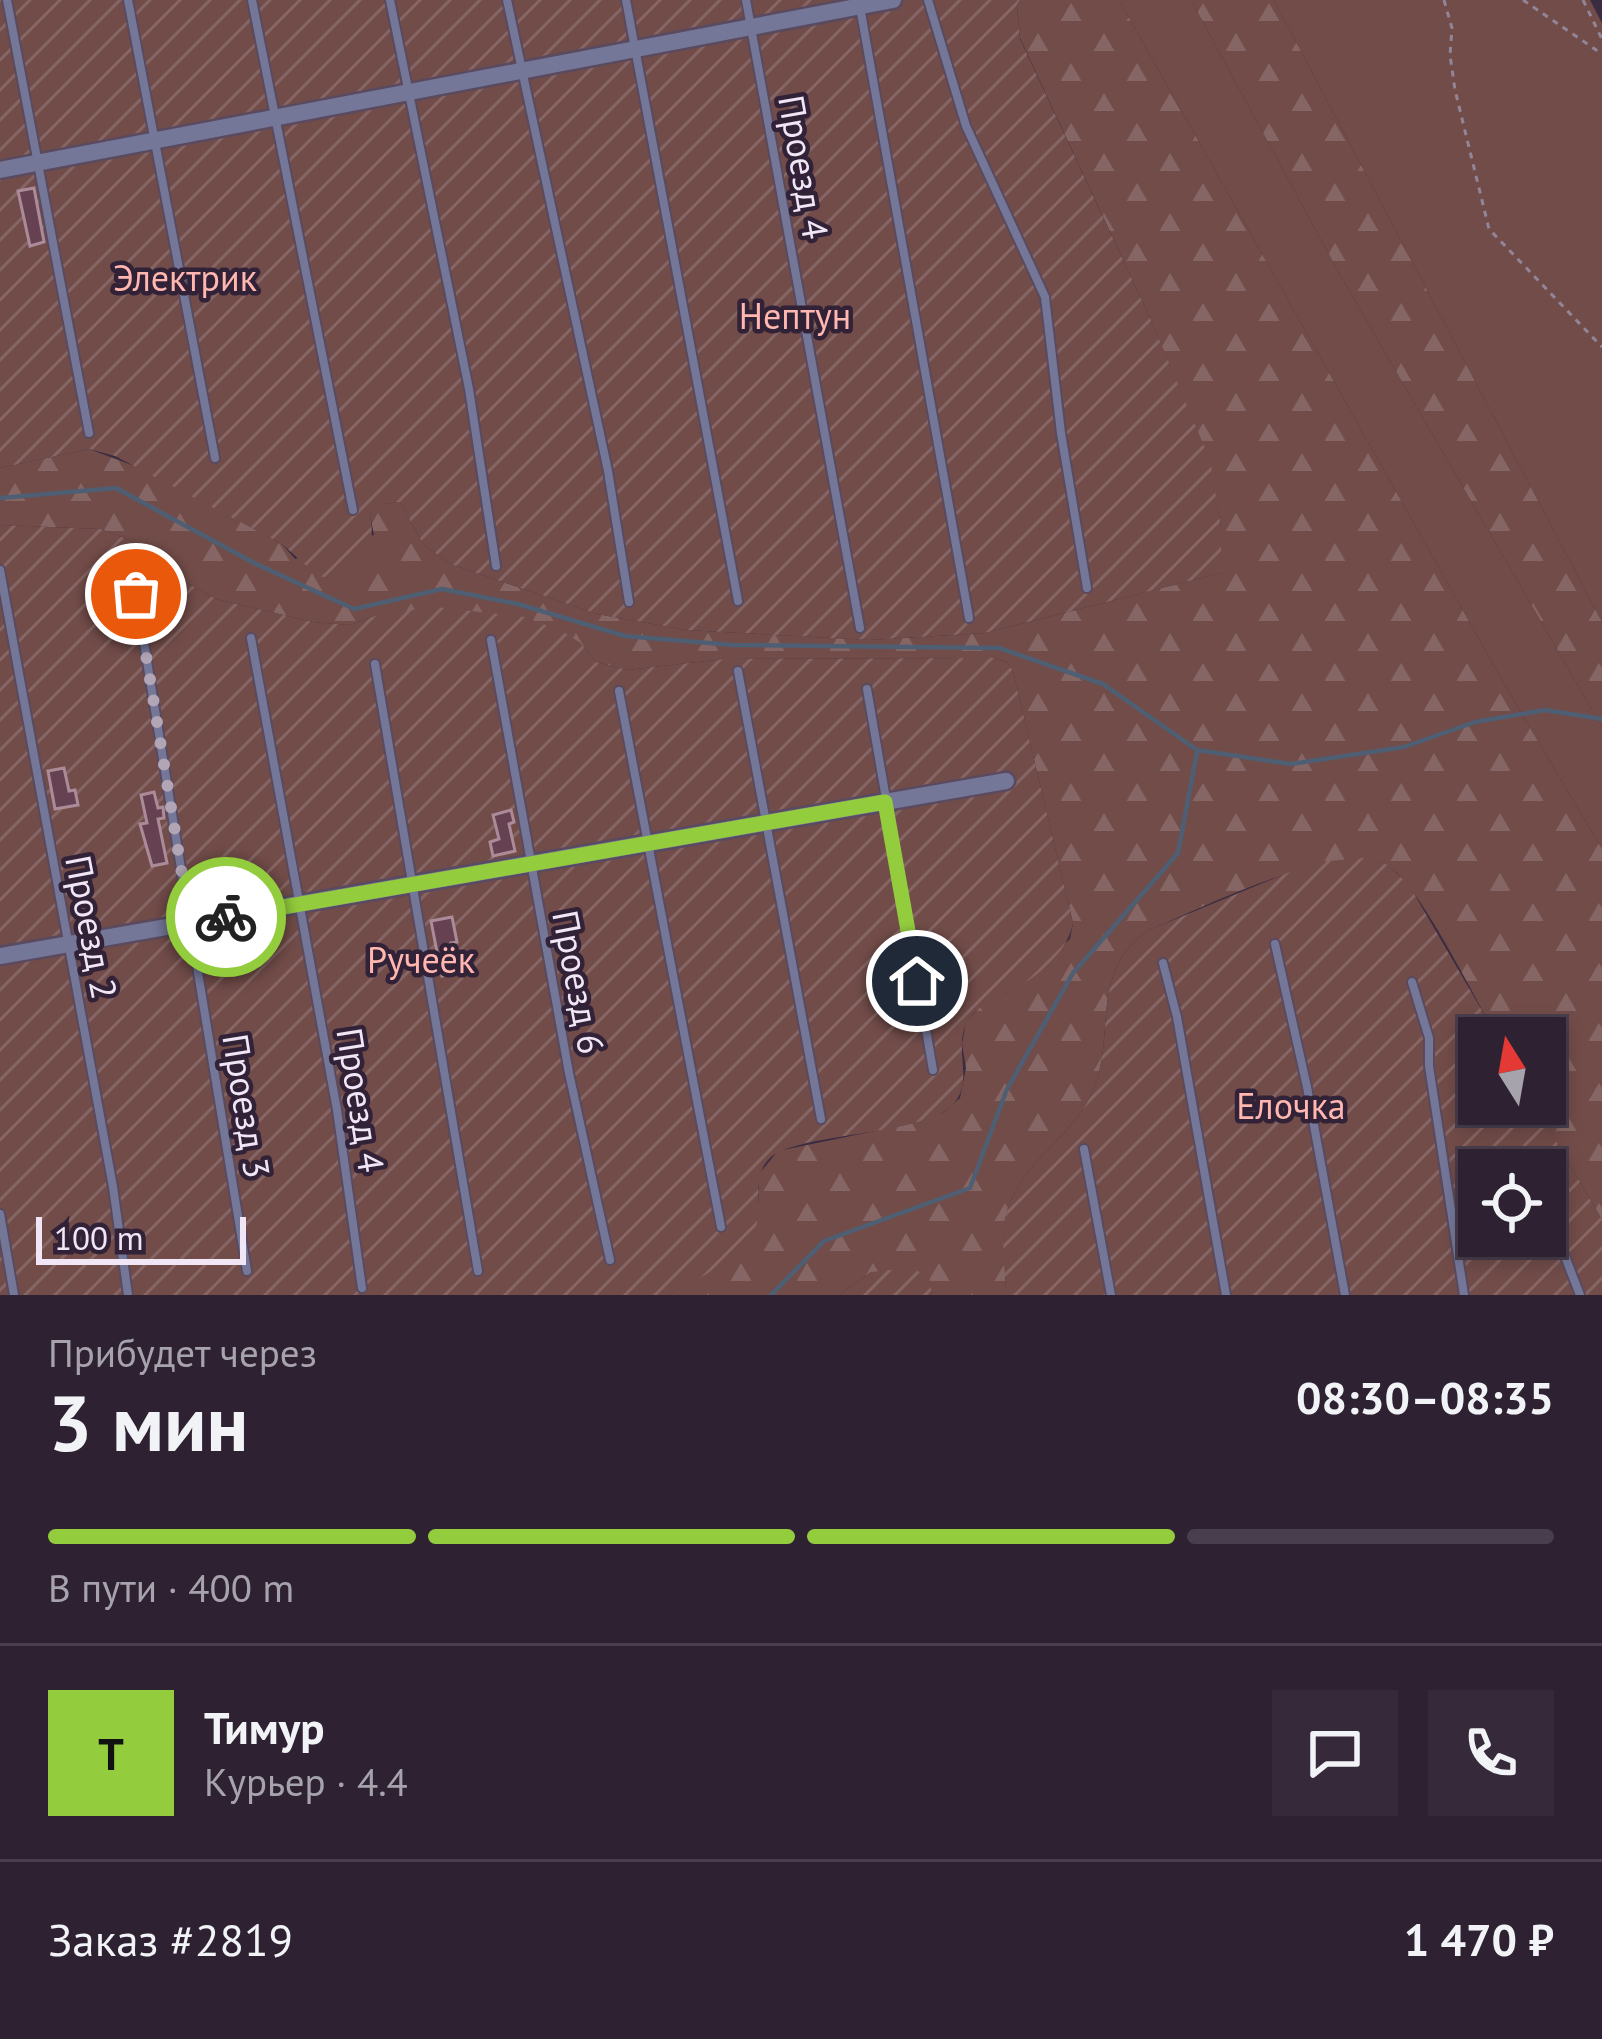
<!DOCTYPE html>
<html lang="ru">
<meta charset="utf-8">
<style>
:root{--surface:#2d2132;--page:#35293a;--text:#f1f3f6;--muted:#a7a3ac;--line:#483e4d;--accent:#93cc3d}
body{margin:0;font-family:"PT Sans",sans-serif;background:var(--page);color:var(--text);height:100vh;display:flex;flex-direction:column;font-size:45px;white-space:nowrap}
*{box-sizing:border-box;margin:0}
p{font-size:39px;color:var(--muted)}
.icon{flex:none;width:66px;height:66px;fill:none;stroke:currentColor;stroke-width:2;stroke-linecap:round;stroke-linejoin:round}
.map{position:relative;height:1295px;overflow:hidden}
.side{display:flex;flex-direction:column;background:var(--surface);flex:1}
.side>*{flex:none}
.needle{width:78px;rotate:349deg}
.tools{position:absolute;left:1458px;top:1017px;display:grid;gap:24px}
.tools a{display:grid;place-items:center;width:108px;height:108px;border-radius:0px;background:var(--surface);box-shadow:0 6px 18px #0003,0 0 0 3px var(--line);font-size:60px}
.scale{position:absolute;left:36px;bottom:30px;width:210px;box-sizing:border-box;padding-left:12px;border:6px solid #f0e6f5;border-top:0;font-size:33px;line-height:42px;white-space:nowrap;color:#f0e6f5;-webkit-text-stroke:9px #322238;paint-order:stroke}
.pin{position:absolute;display:grid;place-items:center;width:102px;height:102px;color:#fff;margin:-51px;border:6px solid #fff;border-radius:50%;box-shadow:0 3px 12px #0007}
.courier{position:absolute;display:grid;place-items:center;width:120px;height:120px;margin:-60px;border:9px solid #93cc3d;border-radius:50%;background:#fff;color:#222;box-shadow:0 3px 15px #0007}
.overview em{font-style:normal;font-weight:700}
.overview div{display:flex;flex-direction:column-reverse}
.overview{display:flex;align-items:center;justify-content:space-between;height:204px;padding:0 48px}
h1{font-size:78px;font-weight:700;line-height:90px}
.bar{display:grid;grid-template-columns:repeat(4,1fr);gap:18px 12px;align-content:center;height:144px;padding:0 48px}
.bar i{height:15px;border-radius:9px;background:var(--line)}
.bar .active{background:var(--accent)}
.bar p{grid-column:span 4}
.line{display:flex;align-items:center;gap:30px;padding:0 48px;border-top:3px solid var(--line)}
.line div{flex:1}
.round{display:grid;place-items:center;flex:none;width:126px;height:126px;border-radius:0px;background:var(--page)}
.map>svg:first-child{display:block}
.grass{fill:#724c49}
.forest{fill:url(#forest-firs)}
.garden{fill:url(#garden-furrows);fill-rule:evenodd}
.lines{fill:none;stroke-linecap:round;stroke-linejoin:round}
.stream{stroke:#4e5f74;stroke-width:4.5}
.building{fill:#654152;stroke:#ac8b99;stroke-width:3}
.service-casing{stroke:#594a5f;stroke-width:12}
.minor-casing{stroke:#594a5f;stroke-width:21}
.path{stroke:#928597;stroke-width:3;stroke-dasharray:6 6;stroke-linecap:butt}
.service{stroke:#757799;stroke-width:8}
.minor{stroke:#757799;stroke-width:16}
.done{stroke:#b1a5b6;stroke-width:12;stroke-dasharray:0 21.6}
.route{stroke:#93cc3d;stroke-width:15}
.labels{text-anchor:middle;dominant-baseline:central;stroke-width:9;stroke-linejoin:round;paint-order:stroke}
.street-label{font-size:36px;fill:#f0e6f5;stroke:#322238}
.park-label{font-size:36px;fill:#ffb7b0;stroke:#322238}
</style>
<div class="map">
<svg width="1602" height="1295" viewBox="0 0 1602 1295">
<defs>
<pattern id="forest-firs" width="22" height="20" patternUnits="userSpaceOnUse" patternTransform="scale(3)"><rect width="22" height="20" fill="#724c49"/><path d="M5 1l3.5 6h-7zM16 11l3.5 6h-7z" fill="#866664"/></pattern>
<pattern id="garden-furrows" width="10" height="10" patternUnits="userSpaceOnUse" patternTransform="scale(3)"><rect width="10" height="10" fill="#724c49"/><path d="M-1 1l2-2M0 10L10 0M9 11l2-2" fill="none" stroke="#866664"/></pattern>
</defs>
<rect width="100%" height="100%" fill="#3c2c42"/>
<!-- grass -->
<path class="grass" d="M1119,0H1191L1339,273L1602,727V849L1510,694Z
M1274,0H1590L1602,23V622Z"/>
<!-- forest -->
<path class="forest" d="M1020,0H1119L1510,694L1602,849V1220L1535,1104H1545V1038H1498C1475,999 1422,890 1391,868C1344,835 1199,910 1149,930C1085,973 1120,1040 1089,1099C1068,1140 1022,1162 1007,1211C1000,1235 1006,1270 1006,1295H932L928,1277L871,1272L839,1295H668L726,1261L759,1202V1174L778,1151L919,1122L944,1112L960,1098L966,1068L962,1044L966,1022L983,1004L1008,993L1070,939L1073,923L1013,671L1007,662L995,658L724,659L627,670L596,662L579,642L380,614L350,625L313,622L216,599L156,566L134,542L101,529L0,525V468L89,449L145,470L282,544L295,559L374,535L370,515L382,504L400,502L423,544L450,564L597,614L686,630L870,640L985,633L1221,573V527L1209,460L1151,320L1020,38L1017,5Z
M1191,0H1274L1602,622V727L1339,273Z"/>
<!-- garden -->
<path class="garden" d="M0,0H1020L1017,5L1020,39L1151,320L1210,460L1221,527V573L985,633L870,640L686,630L597,614L450,564L423,544L400,502L383,504L370,515C378,557 359,575 319,577L282,544L115,456L89,449L0,468Z
M0,525L101,529L134,542L156,566L216,599L313,622L350,625L380,614L436,607L525,617L563,632L579,642L596,662L627,670L724,659L995,658L1007,662L1013,671L1073,923C1067,955 1033,980 1006,994C992,1001 978,1006 969,1019C949,1049 981,1087 945,1111C906,1136 793,1134 769,1159C750,1178 765,1206 755,1229C741,1260 696,1279 668,1295H0Z
M1365,858L1388,865L1409,885L1498,1038H1479V1104H1535L1602,1220V1295H1006C1006,1270 999,1235 1007,1211C1022,1162 1068,1140 1089,1099C1120,1040 1085,973 1149,930L1314,862ZM1479,1170H1545V1236H1479Z
M912,1268L929,1277L932,1295H839L871,1272Z"/>
<g class="lines">
<!-- stream -->
<path class="stream" d="M0,498L116,488L254,563L354,609L442,589L518,604L625,636L733,645L999,648L1103,684L1197,750L1291,764L1404,747L1475,722L1545,710L1602,719
M771,1295L824,1241L970,1188L1007,1089L1073,973L1178,853L1197,752"/>
</g>
<!-- building -->
<path class="building" d="M34,188L44,242L30,246L18,191Z
M64,768L69,791L75,790L78,805L55,809L48,771Z
M154,792L158,808L163,807L164,818L158,819L167,863L152,866L140,824L147,823L141,795Z
M511,810L514,822L509,824L515,851L493,856L490,842L499,839L493,815Z
M452,917L457,942L451,943L457,973L442,976L441,969L435,970L433,958L438,957L431,921Z"/>
<g class="lines">
<!-- service casing -->
<g class="service-casing">
<path id="service" d="M7,0L89,433
M128,0L215,458
M252,0L353,510
M390,0L469,389L496,566
M507,0L608,471L629,602
M626,0L738,601
M746,0L860,628
M928,0L966,126L1045,297L1061,433L1087,588
M860,7L969,618
M0,570L113,1187L128,1295
M136,594L247,1271
M251,638L337,1110L362,1288
M491,640L569,1073L610,1260
M375,664L478,1271
M738,671L821,1119
M867,689L933,1070
M619,691L721,1227
M1275,944L1307,1087L1345,1295
M1163,963L1177,1017L1226,1295
M1412,982L1429,1038V1066L1464,1295
M1084,1149L1111,1295
M0,1214L14,1295
M1561,1246L1580,1295"/>
</g>
<!-- minor casing -->
<g class="minor-casing">
<path id="minor" d="M0,170L893,0
M0,956L1006,781"/>
</g>
<!-- path -->
<path class="path" d="M1444,0L1452,28L1450,55L1455,90L1489,229L1602,347
M1523,0L1602,54
M1583,0L1602,39"/>
<!-- service -->
<use href="#service" class="service"/>
<!-- minor -->
<use href="#minor" class="minor"/>
</g>
<g class="lines">
<!-- done -->
<path class="done" d="M136,594L190,923L226,917"/>
<!-- route -->
<path class="route" d="M226,917L885,802L917,981"/>
</g>
<g class="labels">
<!-- street labels -->
<g class="street-label">
<text transform="translate(804 167) rotate(80)">Проезд 4</text>
<text transform="translate(92 927) rotate(79)">Проезд 2</text>
<text transform="translate(579 982) rotate(79)">Проезд 6</text>
<text transform="translate(361 1100) rotate(81)">Проезд 4</text>
<text transform="translate(247 1106) rotate(81)">Проезд 3</text>
</g>
<!-- park labels -->
<g class="park-label">
<text x="185" y="277">Электрик</text>
<text x="795" y="315">Нептун</text>
<text x="421" y="959">Ручеёк</text>
<text x="1291" y="1105">Елочка</text>
</g>
</g>
</svg>
<div class="tools">
<a><svg class="needle" viewBox="-14 -14 28 28"><path d="M0-13l5 13h-10z" fill="#e53935"/><path d="M0 13l5-13h-10z" fill="#a7a3ac"/></svg></a>
<a><svg class="icon" aria-label="locate" viewBox="0 0 24 24"><circle cx="12" cy="12" r="6"/><path d="M12 2v4M12 18v4M2 12h4M18 12h4"/></svg></a>
</div>
<div class="scale">100 m</div>
<div class="pin" style="left:136px;top:594px;background:#ea580c"><svg class="icon" aria-label="bag" viewBox="0 0 24 24"><path d="M5 8h14l-1 12H6zM9 8a3 3 0 0 1 6 0"/></svg></div>
<div class="pin" style="left:917px;top:981px;background:#1f2937"><svg class="icon" aria-label="home" viewBox="0 0 24 24"><path d="M3 11l9-7 9 7M6 9v11h12V9"/></svg></div>
<div class="courier" style="left:226px;top:917px"><svg class="icon" aria-label="bike" viewBox="0 0 24 24"><circle cx="6" cy="16" r="4"/><circle cx="18" cy="16" r="4"/><path d="M6 16l4-8h5l3 8M10 8l3 8H6M13 5h3"/></svg></div>
</div>
<section class="side">
<div class="overview"><div><h1>3 мин</h1><p>Прибудет через</p></div><em>08:30–08:35</em></div>
<div class="bar"><i class="active"></i><i class="active"></i><i class="active"></i><i></i><p>В пути · 400 m</p></div>
<div class="line" style="height:216px"><b class="round" style="background:var(--accent);color:#111">Т</b><div><b>Тимур</b><p>Курьер · 4.4</p></div><a class="round"><svg class="icon" aria-label="chat" viewBox="0 0 24 24"><path d="M4 5h16v11H9l-5 4z"/></svg></a><a class="round"><svg class="icon" aria-label="phone" viewBox="0 0 24 24"><path d="M5 4h4l2 5-3 2q2 4 5 5l2-3 5 2v4C11 20 4 13 5 4z"/></svg></a></div>
<div class="line" style="height:156px"><div>Заказ #2819</div><b>1 470 ₽</b></div>
</section>
